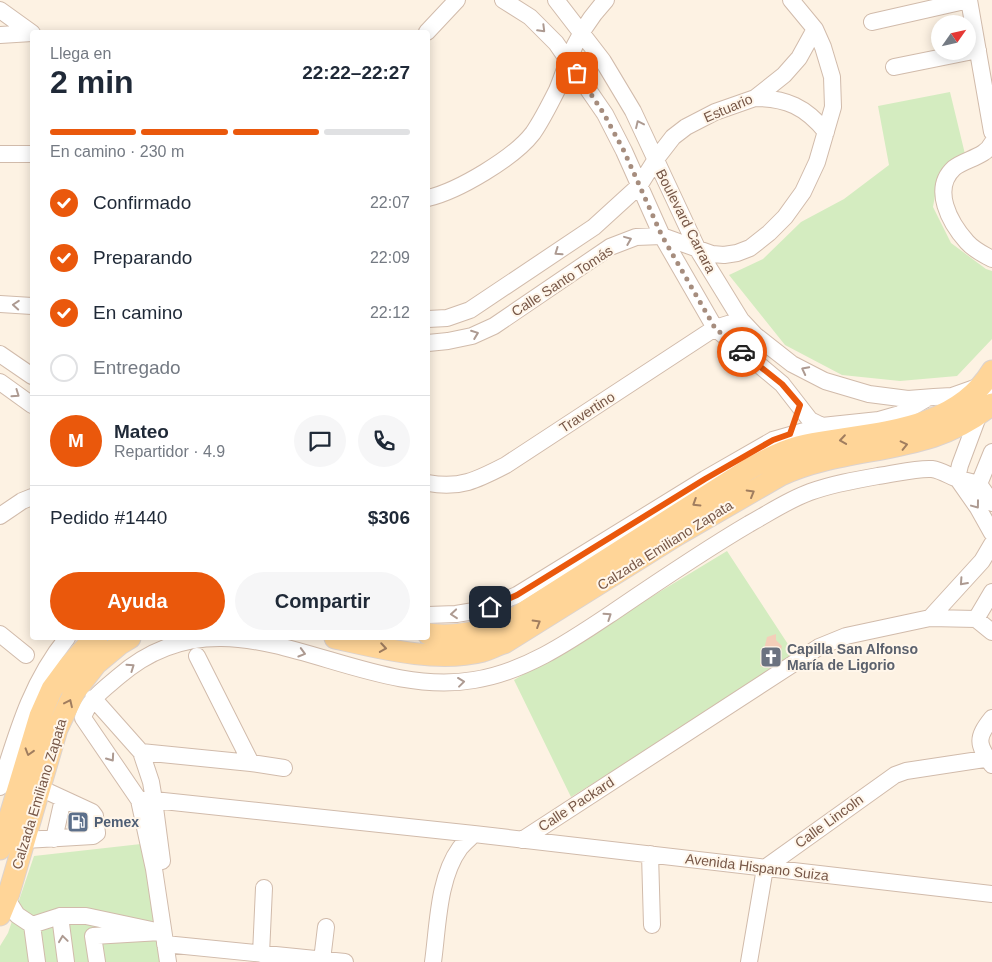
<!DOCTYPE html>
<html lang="es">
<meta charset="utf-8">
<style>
:root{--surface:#fff;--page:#f6f6f7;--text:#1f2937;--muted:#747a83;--line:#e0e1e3;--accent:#ea580c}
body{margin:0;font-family:Arial,sans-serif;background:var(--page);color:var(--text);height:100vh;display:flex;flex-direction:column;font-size:19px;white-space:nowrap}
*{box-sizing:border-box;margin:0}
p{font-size:16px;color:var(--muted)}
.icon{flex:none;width:28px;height:28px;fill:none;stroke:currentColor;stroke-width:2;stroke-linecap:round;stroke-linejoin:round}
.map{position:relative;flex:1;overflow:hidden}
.side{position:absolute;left:30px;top:30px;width:400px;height:610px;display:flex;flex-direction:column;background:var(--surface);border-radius:5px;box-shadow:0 2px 12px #0003}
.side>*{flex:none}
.needle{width:32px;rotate:56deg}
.fabs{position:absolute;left:931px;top:15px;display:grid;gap:10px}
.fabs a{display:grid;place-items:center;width:45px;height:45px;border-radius:50%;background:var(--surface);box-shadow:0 2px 12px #0003;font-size:25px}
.pin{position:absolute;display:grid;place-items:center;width:42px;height:42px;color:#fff;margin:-21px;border-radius:10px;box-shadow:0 2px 8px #0006}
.courier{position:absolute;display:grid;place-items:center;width:50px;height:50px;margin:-25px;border:4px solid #ea580c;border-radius:50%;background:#fff;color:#222;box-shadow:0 1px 6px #0007}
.summary em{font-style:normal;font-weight:700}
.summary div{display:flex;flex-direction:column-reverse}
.summary{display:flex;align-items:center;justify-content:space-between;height:85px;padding:0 20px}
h1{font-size:32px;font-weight:700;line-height:38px}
.bar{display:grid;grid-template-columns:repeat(4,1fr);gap:8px 5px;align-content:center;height:60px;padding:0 20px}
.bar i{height:6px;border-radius:4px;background:var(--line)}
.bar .on{background:var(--accent)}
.bar p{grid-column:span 4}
.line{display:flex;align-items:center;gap:12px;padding:0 20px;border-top:1px solid var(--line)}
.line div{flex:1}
.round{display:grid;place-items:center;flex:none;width:52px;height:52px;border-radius:26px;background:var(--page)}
ol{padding:0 20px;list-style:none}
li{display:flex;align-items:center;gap:15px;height:55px}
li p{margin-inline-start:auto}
li .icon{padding:5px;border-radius:50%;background:var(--accent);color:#fff;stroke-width:4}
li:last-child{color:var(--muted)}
li i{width:28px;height:28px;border:2px solid var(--line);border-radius:50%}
.action{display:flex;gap:10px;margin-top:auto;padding:10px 20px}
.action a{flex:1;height:58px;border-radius:30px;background:var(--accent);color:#fff;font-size:20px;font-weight:700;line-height:58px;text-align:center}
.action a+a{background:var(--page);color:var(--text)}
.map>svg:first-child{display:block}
.green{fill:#d4ecc0}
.building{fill:#f4ceb9}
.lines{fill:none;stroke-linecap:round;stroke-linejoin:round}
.minor-casing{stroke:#d1bbab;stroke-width:18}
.major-casing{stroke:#dcd3cf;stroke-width:23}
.minor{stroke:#fff;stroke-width:16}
.major{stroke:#ffd598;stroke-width:21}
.oneway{stroke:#ad9a91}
.oneway2{stroke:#a07d5f}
.done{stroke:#a68d7e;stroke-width:5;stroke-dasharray:0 9}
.route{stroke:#ea580c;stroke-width:6}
.labels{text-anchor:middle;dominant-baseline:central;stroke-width:4;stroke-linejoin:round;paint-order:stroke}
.street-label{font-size:14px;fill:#775747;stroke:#fff6ea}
.worship-label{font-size:14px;font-weight:bold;fill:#5b616d;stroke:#fff6ea;text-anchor:start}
.service-label{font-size:14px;font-weight:bold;fill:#4e5e75;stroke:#fff6ea;text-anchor:start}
</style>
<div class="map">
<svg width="992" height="962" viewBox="0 0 992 962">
<rect width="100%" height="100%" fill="#fdf2e3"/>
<!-- green -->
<path class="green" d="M950,92L965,154L939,173L933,207L951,243L986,269L992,271V339L957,376L900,381L842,375L785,345L729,275L763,259L801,222L844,199L889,165L878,106Z
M727,551L797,658L571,797L514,680Z
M141,844L163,962H0V946L8,933L34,856Z"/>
<!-- building -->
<path class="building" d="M776,634V640L782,646L778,662L768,668L760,666L767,637Z
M70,813L85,820L86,826L73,827L67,826Z"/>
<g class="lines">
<!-- minor casing -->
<g class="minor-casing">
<path id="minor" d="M503,0L530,17L556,43L605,114L624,151L662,236L715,328L782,384L810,420L822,426
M556,0L603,61L633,111L698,250L741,320L755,335L792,364L825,381L869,394L908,399L934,397L952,396L983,385L992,393
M0,10L32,33
M872,22L969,0L992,132
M427,32L457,0
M0,35L32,33
M894,67L978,50
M755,98C786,98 806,107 826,132
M992,143C986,157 965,159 954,168C931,189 950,223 967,242C974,250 983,254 992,259
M0,154H32
M428,198C458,191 514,158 533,133C542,120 550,104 557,90C561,81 564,71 568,61C576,40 590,17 606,0
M0,304L32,306
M428,319L447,318L470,310L594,227L639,186L656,159L673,137L686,127L715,112L755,98L784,75L799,58L815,29
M428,343L448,341L472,336L494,326L610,247L636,237L662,236L712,254L724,255L737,253L750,248L769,233L785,217L803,192L817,162L833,107L832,77L823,47L815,29L791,0
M0,354L32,376
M0,382L32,405
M957,478L960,465L979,414L976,411
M957,478L978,508L992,533
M428,483C460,489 477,480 506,465L715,328L741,320
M979,484L992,452
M979,484L992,503
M0,516L22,501L32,497
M428,615L456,614L480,610L517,595L705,479L773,440L822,426L879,420L900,414L926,399
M930,618L982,561L992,544
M976,619L992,592
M976,619L992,632
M0,634L26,655
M197,656L251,763
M93,698L141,752L151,782L154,800L162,861
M992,718C976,738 977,744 992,765
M141,752L251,763L284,768
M0,787C17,733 31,682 67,638
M139,800H154L474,834L992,894
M54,839L63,799
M25,840L93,836L97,833L95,816L92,812L40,788
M522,840L819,647L846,636L930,618L976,619
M650,854L652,925
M7,899L17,915L32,925L37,962
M60,916L66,962
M32,925L60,916H86L161,932L93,936L97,962
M165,944L345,962
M261,954L264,888
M322,960L326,927
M168,962L154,869L139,800L83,718C88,700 104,689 118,677C231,578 350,701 474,680C526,672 573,639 615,611C659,581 703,551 749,524C769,513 788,500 810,492C832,484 855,480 878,476C895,474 915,468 932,469C940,470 948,475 955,478C963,480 971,482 979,484
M433,962C438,926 438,878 460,848C464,843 470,838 474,834
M749,962L765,868L895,775L906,771L992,758"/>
</g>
<!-- major casing -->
<g class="major-casing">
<path id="major" d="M428,634C455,638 481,632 507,623L749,469C767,459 786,449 806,445C870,432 953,434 992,371
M335,638C380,648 437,663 483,651C490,649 497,645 504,643L677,535L781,475C850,443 931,457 992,404
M0,849L40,716L52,689L69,666L87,646L97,638
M0,915L9,893L57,729L75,691L96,664L120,644L130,638"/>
</g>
<!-- minor -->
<use href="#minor" class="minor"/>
<!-- major -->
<use href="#major" class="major"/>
</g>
<!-- one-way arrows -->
<defs><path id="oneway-chevron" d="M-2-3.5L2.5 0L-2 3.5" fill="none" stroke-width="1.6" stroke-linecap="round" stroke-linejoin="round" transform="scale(1.25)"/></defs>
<g class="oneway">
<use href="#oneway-chevron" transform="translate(542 29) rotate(45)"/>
<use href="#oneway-chevron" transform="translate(639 124) rotate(-115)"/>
<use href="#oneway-chevron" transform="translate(628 240) rotate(-22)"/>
<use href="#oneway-chevron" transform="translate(558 252) rotate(145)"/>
<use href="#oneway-chevron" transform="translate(16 305) rotate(-176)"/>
<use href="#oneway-chevron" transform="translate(475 334) rotate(-21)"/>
<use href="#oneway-chevron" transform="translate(805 370) rotate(-153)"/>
<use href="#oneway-chevron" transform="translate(16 394) rotate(35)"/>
<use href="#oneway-chevron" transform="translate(976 505) rotate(53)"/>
<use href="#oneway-chevron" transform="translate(963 582) rotate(132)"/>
<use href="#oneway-chevron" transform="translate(454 614) rotate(175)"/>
<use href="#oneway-chevron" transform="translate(608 616) rotate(-34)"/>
<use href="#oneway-chevron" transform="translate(302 653) rotate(16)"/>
<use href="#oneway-chevron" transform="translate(131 667) rotate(-35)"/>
<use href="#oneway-chevron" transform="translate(461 682) rotate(-7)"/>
<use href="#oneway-chevron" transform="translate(111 758) rotate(55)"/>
<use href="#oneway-chevron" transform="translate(63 939) rotate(-98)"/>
</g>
<g class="oneway2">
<use href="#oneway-chevron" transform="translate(843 440) rotate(172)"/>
<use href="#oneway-chevron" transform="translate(904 445) rotate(-13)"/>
<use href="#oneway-chevron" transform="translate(751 493) rotate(-30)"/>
<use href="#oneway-chevron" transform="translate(696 503) rotate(148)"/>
<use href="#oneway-chevron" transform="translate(537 623) rotate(-31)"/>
<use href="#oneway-chevron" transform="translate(383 648) rotate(9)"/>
<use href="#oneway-chevron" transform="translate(69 703) rotate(-65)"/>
<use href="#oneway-chevron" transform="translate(29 752) rotate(107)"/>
</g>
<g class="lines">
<!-- done -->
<path class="done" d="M577,73L604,114L624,151L662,236L715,328L742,352"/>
<!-- route -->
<path class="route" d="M490,607L517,595L705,479L773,440L790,434L800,405L782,384L742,352"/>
</g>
<!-- icons -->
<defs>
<g id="church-square" transform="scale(1.125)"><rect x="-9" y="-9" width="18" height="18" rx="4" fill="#6b7280" stroke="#fff6ea"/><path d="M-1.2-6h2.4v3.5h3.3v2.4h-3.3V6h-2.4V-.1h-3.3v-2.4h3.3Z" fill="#fff"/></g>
<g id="fuel-square" transform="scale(1.125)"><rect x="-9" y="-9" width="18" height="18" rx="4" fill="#5c6f8a" stroke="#fff6ea"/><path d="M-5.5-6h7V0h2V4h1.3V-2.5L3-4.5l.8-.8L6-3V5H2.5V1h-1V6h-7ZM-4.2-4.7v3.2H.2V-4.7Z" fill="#fff"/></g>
</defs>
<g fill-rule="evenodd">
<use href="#church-square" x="771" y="657"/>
<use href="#fuel-square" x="78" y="822"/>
</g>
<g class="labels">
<!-- street labels -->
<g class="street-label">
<text transform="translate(728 108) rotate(-23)">Estuario</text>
<text transform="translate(686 221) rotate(63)">Boulevard Carrara</text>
<text transform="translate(562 281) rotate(-33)">Calle Santo Tomás</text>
<text transform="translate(587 412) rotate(-33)">Travertino</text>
<text transform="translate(665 545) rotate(-32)">Calzada Emiliano Zapata</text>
<text transform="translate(39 794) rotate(-73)">Calzada Emiliano Zapata</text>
<text transform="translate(576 804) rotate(-33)">Calle Packard</text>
<text transform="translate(829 821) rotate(-36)">Calle Lincoln</text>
<text transform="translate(757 867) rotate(7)">Avenida Hispano Suiza</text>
</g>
<!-- worship labels -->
<g class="worship-label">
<text x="787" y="649">Capilla San Alfonso<tspan x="787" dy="16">María de Ligorio</tspan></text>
</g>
<!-- service labels -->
<g class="service-label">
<text x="94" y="822">Pemex</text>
</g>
</g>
</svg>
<div class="fabs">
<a><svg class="needle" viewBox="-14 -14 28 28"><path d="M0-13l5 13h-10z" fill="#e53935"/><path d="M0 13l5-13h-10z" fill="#747a83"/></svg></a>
</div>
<div class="pin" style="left:577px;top:73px;background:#ea580c"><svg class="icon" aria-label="bag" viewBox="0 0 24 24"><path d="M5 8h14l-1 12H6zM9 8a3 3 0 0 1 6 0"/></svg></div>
<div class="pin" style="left:490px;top:607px;background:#1f2937"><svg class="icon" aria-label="home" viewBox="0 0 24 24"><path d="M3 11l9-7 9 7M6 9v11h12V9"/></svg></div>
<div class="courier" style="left:742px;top:352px"><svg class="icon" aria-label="car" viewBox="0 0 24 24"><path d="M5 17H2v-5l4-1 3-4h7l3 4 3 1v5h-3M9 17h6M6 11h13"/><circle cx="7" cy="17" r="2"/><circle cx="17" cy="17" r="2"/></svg></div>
<section class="side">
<div class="summary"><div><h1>2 min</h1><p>Llega en</p></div><em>22:22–22:27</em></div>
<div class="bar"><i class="on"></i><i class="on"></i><i class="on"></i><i></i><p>En camino · 230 m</p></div>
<ol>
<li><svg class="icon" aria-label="check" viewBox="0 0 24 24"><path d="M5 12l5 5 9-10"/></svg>Confirmado<p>22:07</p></li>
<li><svg class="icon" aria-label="check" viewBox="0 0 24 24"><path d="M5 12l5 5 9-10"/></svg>Preparando<p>22:09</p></li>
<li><svg class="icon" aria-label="check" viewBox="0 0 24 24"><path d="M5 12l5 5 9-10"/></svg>En camino<p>22:12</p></li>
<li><i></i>Entregado</li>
</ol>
<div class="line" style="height:90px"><b class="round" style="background:var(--accent);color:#fff">M</b><div><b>Mateo</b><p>Repartidor · 4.9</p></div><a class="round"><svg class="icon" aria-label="chat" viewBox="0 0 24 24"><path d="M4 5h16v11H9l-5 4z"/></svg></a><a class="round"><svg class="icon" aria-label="phone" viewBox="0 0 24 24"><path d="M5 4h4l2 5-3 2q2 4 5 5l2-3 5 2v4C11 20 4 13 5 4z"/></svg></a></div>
<div class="line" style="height:65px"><div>Pedido #1440</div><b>$306</b></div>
<div class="action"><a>Ayuda</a><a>Compartir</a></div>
</section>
</div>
